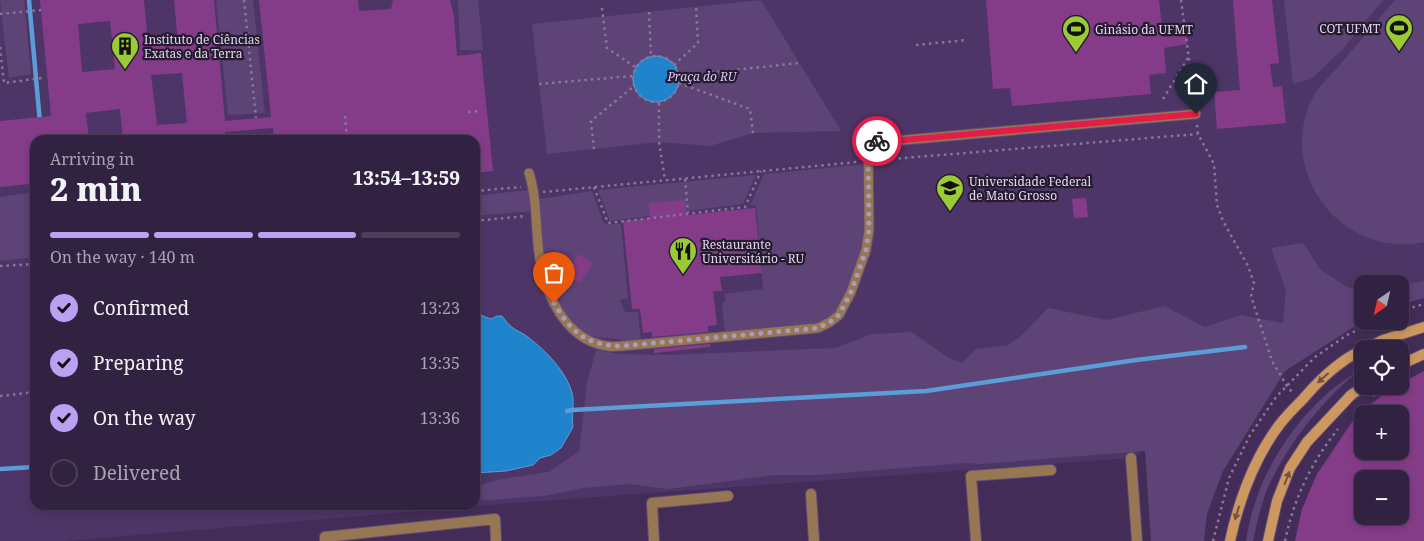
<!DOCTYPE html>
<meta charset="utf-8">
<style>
:root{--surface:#322242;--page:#3d2f4d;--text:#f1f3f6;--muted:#a8a4b2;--line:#4d3f5b;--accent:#bca0f2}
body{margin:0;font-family:"Noto Serif",serif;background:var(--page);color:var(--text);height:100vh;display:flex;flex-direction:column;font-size:19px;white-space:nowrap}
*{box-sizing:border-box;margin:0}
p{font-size:16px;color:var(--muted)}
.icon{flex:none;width:28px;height:28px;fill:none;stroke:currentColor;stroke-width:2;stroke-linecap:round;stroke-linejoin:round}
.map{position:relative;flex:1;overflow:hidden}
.details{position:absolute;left:30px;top:135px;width:450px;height:375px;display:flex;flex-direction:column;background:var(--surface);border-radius:15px;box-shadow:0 2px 8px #0003,0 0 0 1px var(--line)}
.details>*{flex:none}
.needle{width:32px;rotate:214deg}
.fabs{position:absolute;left:1354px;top:275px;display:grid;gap:10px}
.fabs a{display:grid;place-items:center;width:55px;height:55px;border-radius:10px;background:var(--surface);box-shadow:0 2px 8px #0003,0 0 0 1px var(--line);font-size:25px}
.pin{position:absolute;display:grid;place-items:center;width:42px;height:42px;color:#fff;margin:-51px -21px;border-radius:50% 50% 50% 0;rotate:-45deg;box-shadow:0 0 5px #0007}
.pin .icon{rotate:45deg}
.courier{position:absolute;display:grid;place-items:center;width:50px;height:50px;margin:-25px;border:4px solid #e11d48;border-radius:50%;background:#fff;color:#222;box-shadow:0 1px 6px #0007}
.overview em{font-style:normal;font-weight:800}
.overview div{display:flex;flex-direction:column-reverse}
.overview{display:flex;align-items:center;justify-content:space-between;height:85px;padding:0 20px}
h1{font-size:32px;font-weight:800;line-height:38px}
.bar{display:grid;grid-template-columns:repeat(4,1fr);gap:8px 5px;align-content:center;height:60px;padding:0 20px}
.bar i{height:6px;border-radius:4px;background:var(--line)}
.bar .on{background:var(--accent)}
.bar p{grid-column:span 4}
ol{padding:0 20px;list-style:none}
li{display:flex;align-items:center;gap:15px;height:55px}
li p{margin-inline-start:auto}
li .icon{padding:5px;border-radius:50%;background:var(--accent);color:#111;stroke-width:4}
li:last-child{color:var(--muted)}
li i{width:28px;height:28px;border:2px solid var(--line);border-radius:50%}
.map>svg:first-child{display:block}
.built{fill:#4e3567;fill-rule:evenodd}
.green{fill:#5d4376}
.water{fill:#2084cd;stroke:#5a9dd8}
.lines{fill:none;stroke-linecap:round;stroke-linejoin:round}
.stream{stroke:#5a9dd8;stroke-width:4.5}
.building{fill:#853c88;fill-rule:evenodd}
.service-casing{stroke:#604b74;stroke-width:11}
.minor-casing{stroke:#604b74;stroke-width:12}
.secondary-casing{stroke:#604b74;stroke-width:12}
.path{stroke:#89779b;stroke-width:2.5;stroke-dasharray:2.5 4;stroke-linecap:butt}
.service{stroke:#977654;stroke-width:9}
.minor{stroke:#977654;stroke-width:10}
.secondary{stroke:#cd9760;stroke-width:10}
.oneway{fill:#715344}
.done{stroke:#ab9bbb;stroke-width:5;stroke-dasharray:0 9}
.route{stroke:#e11d48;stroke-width:6}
.labels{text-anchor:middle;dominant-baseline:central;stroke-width:4.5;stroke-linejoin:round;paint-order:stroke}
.poi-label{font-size:12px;fill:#e3d6f1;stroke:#251b2e;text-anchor:start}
.park-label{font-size:12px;font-style:italic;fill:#ddc7f6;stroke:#251b2e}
</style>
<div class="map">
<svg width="1424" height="541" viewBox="0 0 1424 541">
<rect width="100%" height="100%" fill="#432d58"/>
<!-- built -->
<path class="built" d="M0,0H1424V298L1400,305V284H1362L1363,321L1264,377L1131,458L501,504L67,541H0ZM35,140H475V505H35Z"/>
<!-- green -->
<path class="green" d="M0,0H24L31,74L9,78Z
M216,0H253L265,113L228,115Z
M458,0H478L483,50H460Z
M761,0L841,131L753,133L710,146L659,142L547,154L532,24Z
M1284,0H1383L1343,49L1311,79L1293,84Z
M1395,0H1424V242C1344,259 1279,177 1310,103C1316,89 1328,78 1338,67C1357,44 1376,22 1395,0Z
M866,164L863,246L846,295L829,320L815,325L725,333L722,304L726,300L724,294L763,289L756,205L750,206L764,174Z
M756,175L743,204L610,221L598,190Z
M529,190L532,211L475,216V196Z
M592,191L604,224H621L628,298L620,300L625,312H638L641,342L590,336L570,322L545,271L540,199Z
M35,192V257L0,261V197Z
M1303,243L1321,270L1347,287L1362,289L1363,321L1285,371L1223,471L1207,514L1204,541H1151L1145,451L982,464L964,463L819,475H775L668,489L629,484L584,488L544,496L475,501V486L502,479L549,472L579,451L587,382L596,350L620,354L667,355L835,348L872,334L912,332L947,357L962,363L976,349L1008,345L1022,335L1048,308L1107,320L1164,306L1205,327L1241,315L1283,323L1286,291L1271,248Z
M1424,281V298L1400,305V285Z
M1362,368C1326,397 1296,433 1274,475C1263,495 1258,518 1253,541H1246C1254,483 1287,428 1331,390C1341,382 1352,375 1362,368Z"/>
<!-- water -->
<path class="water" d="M633 79a23 23 0 1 1 46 0a23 23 0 1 1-46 0Z
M475,313L491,319L497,316H502C505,320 509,325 513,328C518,332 524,333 529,338C546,351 566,371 572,393C575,404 571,416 573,427L561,448L551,455L540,458L533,465L506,471L475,473Z"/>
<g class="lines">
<!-- stream -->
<path class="stream" d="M29,0L40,123
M567,411L572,410L926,391L1136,360L1245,347
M0,469L35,467"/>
</g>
<!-- building -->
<path class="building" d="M40,0H144L148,44L178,42L174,0H214L225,121L271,117L259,0H358L359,11L391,9L393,0H450L454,17L457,56L481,53L493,171L475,173V140H274L273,128L225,132L226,140H189L188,136L158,138V140H123L120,109L86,113L89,140H33L35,171L29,172L30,184L0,187V121L51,116ZM110,21L115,69L82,72L78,24ZM182,73L187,123L157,125L151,75Z
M986,0H1159L1163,37L1186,35L1187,44L1164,48L1166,73L1149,75L1151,94L1012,106L1010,88L993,89Z
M1233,0H1272L1279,63L1270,64L1273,87L1282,86L1286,123L1217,129L1214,92L1240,90Z
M1086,198L1088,217L1074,218L1072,199Z
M685,200L686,215L755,208L762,273L720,277L722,291H713L717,325L708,326V332L652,337V332L643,333L640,309H632L623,221L650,218L649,203Z
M579,254L593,264L579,283L565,273Z
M710,344V347L654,353V349Z
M1424,371V541H1295L1302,509L1317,474L1352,422L1360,414H1358L1388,391L1396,386H1400V384ZM1362,414H1400V451H1362ZM1362,479H1400V516H1362Z"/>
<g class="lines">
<!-- service casing -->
<g class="service-casing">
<path id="service" d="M529,173C538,201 535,231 540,260C546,296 566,340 607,346C612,347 617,346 622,346L818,328L830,322L839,315L851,292L866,250L869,230L868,140L893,141L1196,114"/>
</g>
<!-- minor casing -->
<g class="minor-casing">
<path id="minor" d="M1131,458L1137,541
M811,494L814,541
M325,541V537L495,519L496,541
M654,541L652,503L728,496
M976,541L971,476L1051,470"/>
</g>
<!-- secondary casing -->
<g class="secondary-casing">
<path id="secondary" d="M1365,349L1383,340L1424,327
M1400,365L1424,354
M1230,541C1239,500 1254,458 1280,424C1287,415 1295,407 1303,399C1320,379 1339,361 1362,350
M1268,541L1277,501L1290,468L1307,442L1351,395L1364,386"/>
</g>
<!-- path -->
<path class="path" d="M244,0L256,118
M1181,0L1195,103
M602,8L607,48L635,67
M649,12L651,56
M0,14L41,10
M916,45L967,40
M0,47L4,83L42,78
M633 79a23 23 0 1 1 46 0a23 23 0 1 1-46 0Z
M674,65L698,43L696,7
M679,76L799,63
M679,83L750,109L753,133
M539,84L632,76
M1163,99L1188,58
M659,103V142L665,180
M468,112L481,111
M345,116L347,140
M1197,125L1198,134L1214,164L1217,205L1223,221L1248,266L1254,283L1251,296L1272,361L1287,386L1292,392
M594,149L591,121L633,87
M879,160L1198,134
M685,179L688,213
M594,187L608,223L745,207L761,171
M475,191L521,187
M543,192L857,162
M475,221L526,216
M0,266L35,264
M1400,311L1424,304
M0,396L35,392
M1373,396L1386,386
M1213,541L1229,478L1250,435L1276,397L1315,357L1347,335L1375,321
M1285,541C1294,498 1311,463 1338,429"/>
<!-- service -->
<use href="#service" class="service"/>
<!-- minor -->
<use href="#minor" class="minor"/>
<!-- secondary -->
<use href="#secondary" class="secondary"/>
</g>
<!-- one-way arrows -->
<defs><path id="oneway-solid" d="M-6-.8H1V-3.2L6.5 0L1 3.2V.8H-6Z" transform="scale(1.25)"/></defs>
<g class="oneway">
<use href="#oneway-solid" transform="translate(1323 378) rotate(138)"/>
<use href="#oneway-solid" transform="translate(1287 478) rotate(-69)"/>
<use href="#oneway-solid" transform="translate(1237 513) rotate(107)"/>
</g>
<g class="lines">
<!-- done -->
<path class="done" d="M554,303C571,332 586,346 622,346L818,328L830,322L839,315L851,292L866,250L869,230L868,140L877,141"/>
<!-- route -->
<path class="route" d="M877,141H893L1196,114"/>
</g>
<!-- icons -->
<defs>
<g id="stadium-pin" transform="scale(1.4375)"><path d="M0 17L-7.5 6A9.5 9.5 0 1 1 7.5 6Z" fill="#9acb34" stroke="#251b2e"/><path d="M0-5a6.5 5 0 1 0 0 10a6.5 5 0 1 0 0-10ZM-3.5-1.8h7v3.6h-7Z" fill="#111"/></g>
<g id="building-pin" transform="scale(1.4375)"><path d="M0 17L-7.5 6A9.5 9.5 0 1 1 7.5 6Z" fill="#9acb34" stroke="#251b2e"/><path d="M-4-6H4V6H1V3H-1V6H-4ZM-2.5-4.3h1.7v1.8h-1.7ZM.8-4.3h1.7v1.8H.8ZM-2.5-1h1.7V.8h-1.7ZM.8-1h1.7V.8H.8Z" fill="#111"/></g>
<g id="university-pin" transform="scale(1.4375)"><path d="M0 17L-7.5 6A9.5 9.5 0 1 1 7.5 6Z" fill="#9acb34" stroke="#251b2e"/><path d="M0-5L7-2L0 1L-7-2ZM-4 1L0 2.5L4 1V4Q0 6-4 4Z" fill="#111"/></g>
<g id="restaurant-pin" transform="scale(1.4375)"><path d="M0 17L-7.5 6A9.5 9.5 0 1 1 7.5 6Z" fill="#9acb34" stroke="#251b2e"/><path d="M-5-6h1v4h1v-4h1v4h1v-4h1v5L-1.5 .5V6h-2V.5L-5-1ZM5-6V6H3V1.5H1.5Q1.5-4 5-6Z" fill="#111"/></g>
</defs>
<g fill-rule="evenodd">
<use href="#stadium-pin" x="1399" y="28"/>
<use href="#stadium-pin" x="1076" y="29"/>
<use href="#building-pin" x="125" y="46"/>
<use href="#university-pin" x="950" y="188"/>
<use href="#restaurant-pin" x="683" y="251"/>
</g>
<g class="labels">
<!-- poi labels -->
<g class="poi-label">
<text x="1380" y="28" text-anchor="end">COT UFMT</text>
<text x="1095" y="29">Ginásio da UFMT</text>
<text x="144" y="39">Instituto de Ciências<tspan x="144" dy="14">Exatas e da Terra</tspan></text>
<text x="969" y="181">Universidade Federal<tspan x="969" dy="14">de Mato Grosso</tspan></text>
<text x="702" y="244">Restaurante<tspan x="702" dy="14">Universitário - RU</tspan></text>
</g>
<!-- park labels -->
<g class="park-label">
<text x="702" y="76">Praça do RU</text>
</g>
</g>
</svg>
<div class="fabs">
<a><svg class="needle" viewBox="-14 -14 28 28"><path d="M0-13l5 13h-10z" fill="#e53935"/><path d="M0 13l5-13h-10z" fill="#a8a4b2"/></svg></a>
<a><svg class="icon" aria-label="locate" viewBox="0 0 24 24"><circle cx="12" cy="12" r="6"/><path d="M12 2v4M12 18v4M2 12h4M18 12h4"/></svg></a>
<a>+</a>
<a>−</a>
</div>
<div class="pin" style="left:554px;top:303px;background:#ea580c"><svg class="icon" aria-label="bag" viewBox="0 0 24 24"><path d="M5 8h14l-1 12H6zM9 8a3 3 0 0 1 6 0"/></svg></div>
<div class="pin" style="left:1196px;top:114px;background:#1f2937"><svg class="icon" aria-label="home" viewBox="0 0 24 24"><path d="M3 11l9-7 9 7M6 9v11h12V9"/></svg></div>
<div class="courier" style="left:877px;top:141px"><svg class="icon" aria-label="bike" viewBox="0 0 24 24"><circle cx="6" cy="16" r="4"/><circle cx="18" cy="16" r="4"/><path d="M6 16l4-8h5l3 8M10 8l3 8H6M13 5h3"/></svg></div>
<section class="details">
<div class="overview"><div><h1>2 min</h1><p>Arriving in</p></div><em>13:54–13:59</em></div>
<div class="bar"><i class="on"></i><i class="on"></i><i class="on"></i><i></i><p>On the way · 140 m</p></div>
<ol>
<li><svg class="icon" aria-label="check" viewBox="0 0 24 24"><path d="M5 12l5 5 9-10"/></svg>Confirmed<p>13:23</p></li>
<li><svg class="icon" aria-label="check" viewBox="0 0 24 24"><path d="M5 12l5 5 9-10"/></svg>Preparing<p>13:35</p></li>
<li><svg class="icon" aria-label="check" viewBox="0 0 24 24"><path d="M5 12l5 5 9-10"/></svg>On the way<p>13:36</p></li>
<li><i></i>Delivered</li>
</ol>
</section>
</div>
